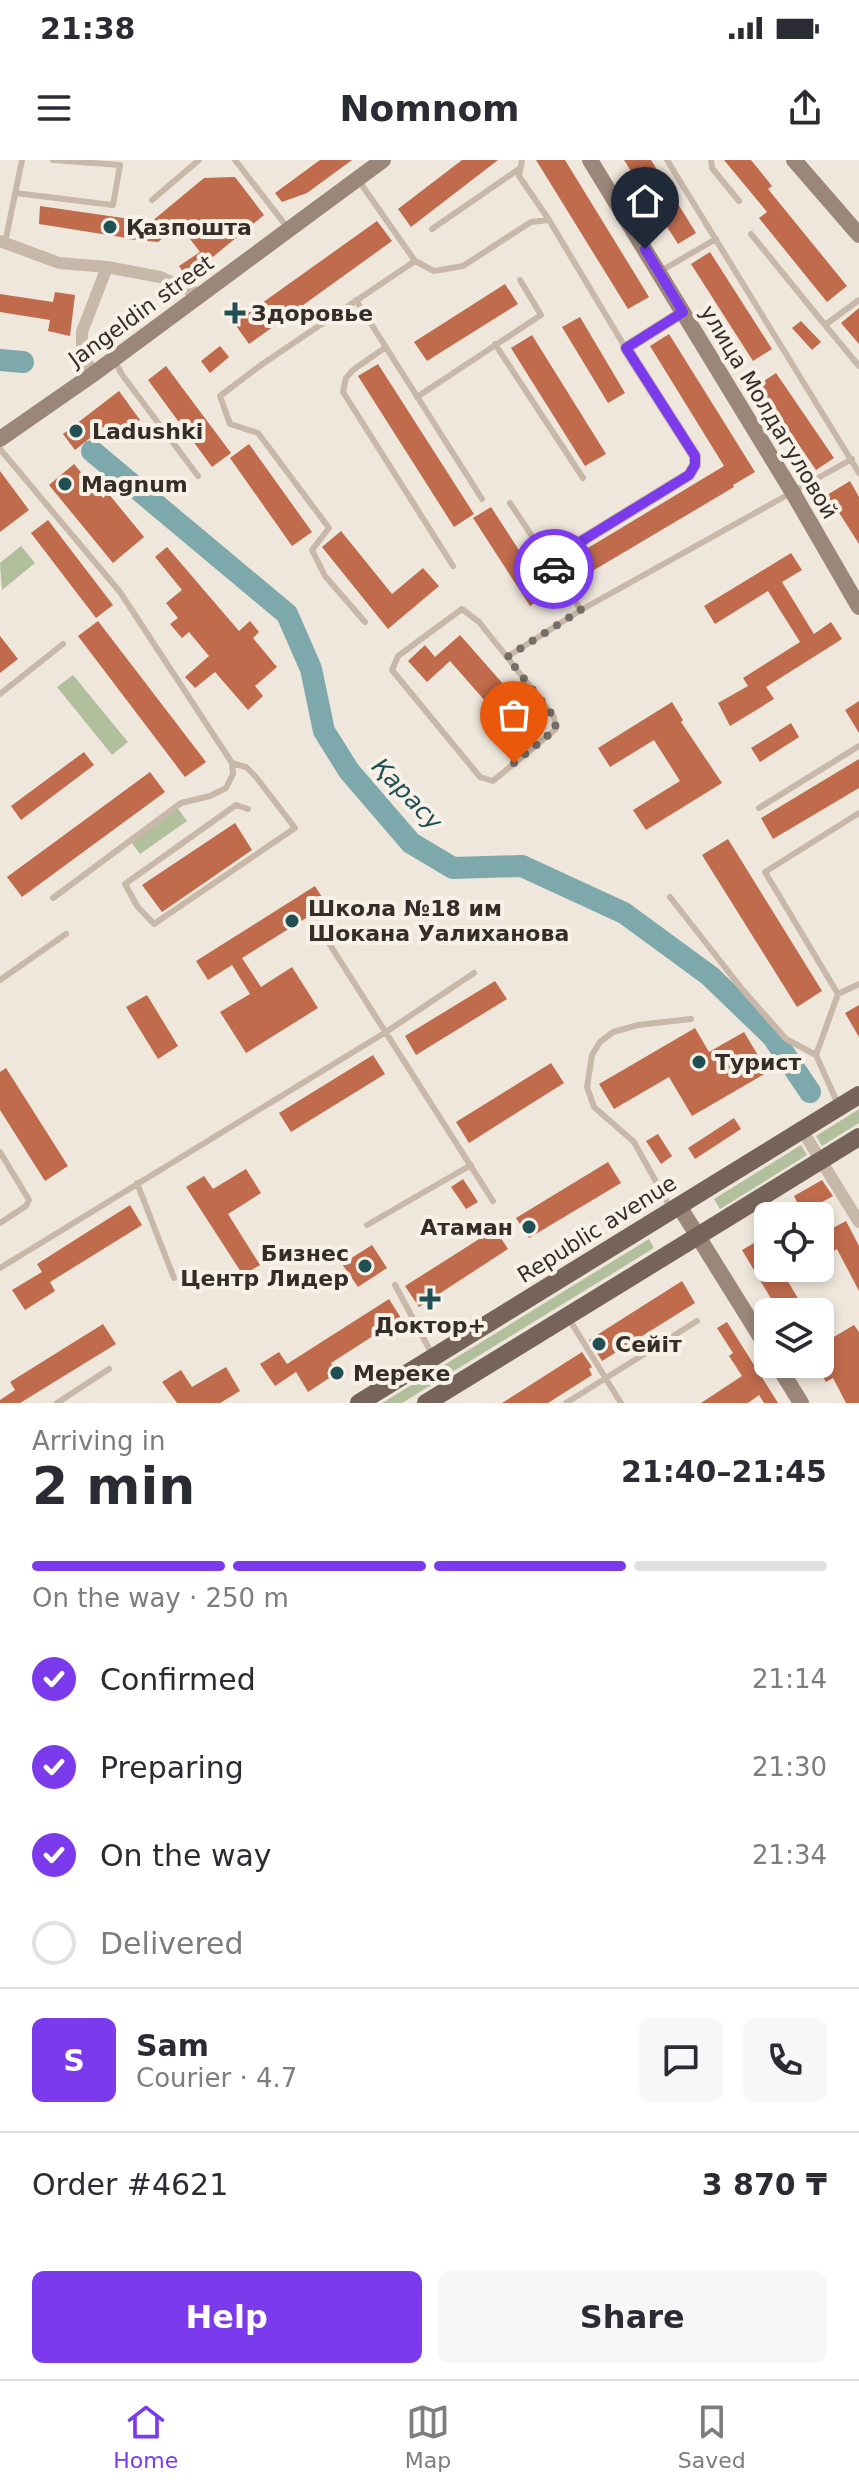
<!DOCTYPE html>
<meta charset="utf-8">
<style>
:root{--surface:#fff;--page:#f7f7f7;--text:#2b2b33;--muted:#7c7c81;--line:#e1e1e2;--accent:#7c3aed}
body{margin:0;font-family:"DejaVu Sans",sans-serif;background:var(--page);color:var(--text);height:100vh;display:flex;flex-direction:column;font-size:30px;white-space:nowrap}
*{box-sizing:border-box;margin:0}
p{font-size:26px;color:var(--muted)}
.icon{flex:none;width:44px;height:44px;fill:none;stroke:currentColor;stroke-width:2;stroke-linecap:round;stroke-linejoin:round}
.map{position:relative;height:1243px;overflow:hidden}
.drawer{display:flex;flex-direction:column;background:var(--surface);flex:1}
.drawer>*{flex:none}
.tools{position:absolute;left:754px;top:1042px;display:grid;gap:16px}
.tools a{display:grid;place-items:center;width:80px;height:80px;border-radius:12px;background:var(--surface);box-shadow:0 4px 12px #0003;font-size:40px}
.pin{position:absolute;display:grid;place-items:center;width:68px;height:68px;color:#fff;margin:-82px -34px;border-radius:50% 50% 50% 0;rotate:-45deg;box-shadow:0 0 8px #0007}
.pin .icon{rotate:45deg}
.courier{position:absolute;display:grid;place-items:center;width:80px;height:80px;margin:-40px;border:6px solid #7c3aed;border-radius:50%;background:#fff;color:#222;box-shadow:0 2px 10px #0007}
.headline em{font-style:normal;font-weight:700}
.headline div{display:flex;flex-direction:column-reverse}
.headline{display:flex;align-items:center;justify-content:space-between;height:136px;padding:0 32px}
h1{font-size:52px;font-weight:700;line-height:60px}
.bar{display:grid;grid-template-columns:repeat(4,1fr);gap:12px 8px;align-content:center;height:96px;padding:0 32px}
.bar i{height:10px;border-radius:6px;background:var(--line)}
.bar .current{background:var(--accent)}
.bar p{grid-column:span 4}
.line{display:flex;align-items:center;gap:20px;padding:0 32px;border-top:2px solid var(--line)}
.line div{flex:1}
.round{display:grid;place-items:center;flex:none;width:84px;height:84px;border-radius:12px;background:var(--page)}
ol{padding:0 32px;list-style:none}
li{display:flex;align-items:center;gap:24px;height:88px}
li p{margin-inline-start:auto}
li .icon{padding:8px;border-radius:50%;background:var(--accent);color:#fff;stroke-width:4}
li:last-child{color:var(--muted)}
li i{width:44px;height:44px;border:4px solid var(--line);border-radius:50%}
.cta{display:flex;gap:16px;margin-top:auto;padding:16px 32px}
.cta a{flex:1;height:92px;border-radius:12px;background:var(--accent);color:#fff;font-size:32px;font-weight:700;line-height:92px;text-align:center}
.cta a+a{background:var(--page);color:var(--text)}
.status{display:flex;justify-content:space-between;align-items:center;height:56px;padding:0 40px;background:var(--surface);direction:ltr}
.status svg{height:22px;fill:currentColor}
header{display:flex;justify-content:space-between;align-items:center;height:104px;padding:0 32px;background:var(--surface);font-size:36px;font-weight:700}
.menu{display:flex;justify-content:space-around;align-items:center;height:112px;border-top:2px solid var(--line);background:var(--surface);font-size:22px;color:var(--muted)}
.menu a{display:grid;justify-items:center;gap:4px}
.menu .current{color:var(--accent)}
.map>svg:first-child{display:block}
.green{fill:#b2bf9d}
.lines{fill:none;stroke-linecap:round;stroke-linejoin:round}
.river{stroke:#7da9ac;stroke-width:22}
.building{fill:#bf6b4c}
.lane{stroke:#c8b8a9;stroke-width:6}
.street{stroke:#c8b8a9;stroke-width:12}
.secondary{stroke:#9b877a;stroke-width:16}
.primary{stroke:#76645a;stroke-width:18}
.done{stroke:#766e67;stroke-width:8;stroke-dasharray:0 14.4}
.route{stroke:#7c3aed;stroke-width:10}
.poi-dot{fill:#205054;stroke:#f8f1e8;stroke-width:3}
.labels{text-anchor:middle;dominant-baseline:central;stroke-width:8;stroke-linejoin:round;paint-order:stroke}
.poi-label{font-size:22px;font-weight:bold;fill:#352d28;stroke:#f8f1e8;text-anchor:start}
.street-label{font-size:22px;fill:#352d28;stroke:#f8f1e8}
.water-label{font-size:24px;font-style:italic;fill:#205054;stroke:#f8f1e8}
</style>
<div class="status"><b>21:38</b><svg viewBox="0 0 49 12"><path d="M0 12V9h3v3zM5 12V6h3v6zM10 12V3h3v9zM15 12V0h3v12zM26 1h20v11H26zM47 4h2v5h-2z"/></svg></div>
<header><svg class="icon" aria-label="menu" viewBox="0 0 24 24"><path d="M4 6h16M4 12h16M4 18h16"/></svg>Nomnom<svg class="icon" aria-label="share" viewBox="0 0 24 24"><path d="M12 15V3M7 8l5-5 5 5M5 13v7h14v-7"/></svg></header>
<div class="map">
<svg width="859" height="1243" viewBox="0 0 859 1243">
<rect width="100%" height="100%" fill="#f0e7dc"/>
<!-- green -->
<path class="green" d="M21,386L35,403L2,430L0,403Z
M73,515L128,582L112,595L57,527Z
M176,646L187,661L140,694L129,679Z
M859,949V963L822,986L816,976Z
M801,985L807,995L720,1049L714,1039Z
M649,1079L654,1088L402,1243H382Z"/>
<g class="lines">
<!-- river -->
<path class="river" d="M0,200L23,202
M92,291L287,454L311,509L324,571L349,611L411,683L453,708L522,706L624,753L710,816L773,877L810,932"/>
</g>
<!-- building -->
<path class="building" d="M320,0H352L307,33L282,42L275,33Z
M462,0H498L411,67L398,49Z
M536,0H565L649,137L628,149Z
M624,0H651L696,73L678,84Z
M724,0H751L772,26L768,29L847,126L827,142L759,58L767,52Z
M235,17L264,55L187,118L179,106L200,92L180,66L158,82L127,79V78L39,64L40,46L151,62L204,18Z
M377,61L392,81L249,184L234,163Z
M710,92L772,189L753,201L691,104Z
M505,124L518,144L427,201L414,182Z
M55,132L75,135L70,176L48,171L50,160L0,152V134L53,142Z
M859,148V184L841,163Z
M580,157L625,233L608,243L562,167Z
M801,161L821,182L812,190L792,168Z
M669,174L755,312L733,325L734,327L584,416L573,397L724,306L650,186Z
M532,175L606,294L585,306L511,188Z
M220,186L229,197L210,213L201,201Z
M378,204L474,354L454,367L358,216Z
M166,206L231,293L212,307L148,220Z
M776,213L834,298L816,310L758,225Z
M119,231L140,260L114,279L105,266L75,290L63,274Z
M249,284L312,372L292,386L230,298Z
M74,304L103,338L108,333L144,377L113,403L49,325Z
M0,311L29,350L0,372Z
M850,321L859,337V384L838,351L832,355L822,338Z
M491,347L548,435L530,446L473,358Z
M48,360L113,445L96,458L31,373Z
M341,371L392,434L423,408L439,426L388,469L322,387Z
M167,387L239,471L250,461L259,472L253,478L277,507L255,526L263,536L248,550L215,512L195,528L185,517L209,496L189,472L182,478L170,464L178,458L166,443L182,430L155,397Z
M791,393L802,410L782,422L814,474L831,462L842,479L766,527L774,539L730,566L718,543L748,526L743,518L800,482L768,431L715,464L704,446Z
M98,461L206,602L185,617L78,476Z
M460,475L542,568L523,584L450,501L427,522L408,501L425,485L435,497Z
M0,476L18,499L0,513Z
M859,541V573L845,550Z
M672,542L683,560L681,562L722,623L646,670L633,650L680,621L654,580L610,607L598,588Z
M791,563L799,577L760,602L751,588Z
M84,592L94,605L21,660L11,646Z
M859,599V628L773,679L761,658Z
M150,612L165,632L22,737L7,717Z
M235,663L252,690L162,752L142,725Z
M728,679L822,831L797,847L702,695Z
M315,726L327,745L242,798L261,827L292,807L318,848L246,893L220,852L250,834L232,805L208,820L196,801Z
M495,821L507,839L416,895L405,876Z
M147,835L178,886L158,899L126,847Z
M859,845V877L845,853Z
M695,868L709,892L744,872L768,912L692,956L669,917L614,949L599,924Z
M373,895L385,914L291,972L279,953Z
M551,903L564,923L469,983L456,962Z
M6,908L68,1006L45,1021L0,950V912Z
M734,958L741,969L695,999L688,988Z
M658,974L672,996L661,1004L646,981Z
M608,1002L621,1023L529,1078L516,1058Z
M246,1009L261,1033L228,1054L260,1105L243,1115L186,1027L204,1016L213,1029Z
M463,1019L478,1042L466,1049L451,1027Z
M822,1020L833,1036L797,1056H771L797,1042L794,1036Z
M130,1045L142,1065L50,1122L55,1131L25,1150L12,1130L42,1112L37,1104Z
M846,1061L859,1086V1131L837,1089L828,1094L820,1079V1075Z
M495,1069L508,1089L419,1147L405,1126Z
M768,1075V1108H780L806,1152H779L742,1090Z
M372,1085L387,1108L358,1127L342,1104Z
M682,1121L695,1143L602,1201L589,1180Z
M389,1139L401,1158L331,1203L337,1213L308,1232L296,1212L275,1226L260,1204L279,1192L287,1204Z
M727,1162L778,1243H764L759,1235L748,1243H701L742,1216L729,1196L733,1193L717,1168Z
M103,1164L116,1184L20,1243H0V1240L15,1230L10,1222Z
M854,1165L859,1172V1243H846L833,1218L826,1222L815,1204H820V1170L827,1181Z
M582,1192L592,1207L589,1209L592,1215L548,1243H502Z
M226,1207L240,1231L220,1243H177L162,1222L181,1210L192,1227Z"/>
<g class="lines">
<!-- lane -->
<path class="lane" d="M235,0L287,67
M522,0L519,16L549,60
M667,0L859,313
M711,0L712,8L739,41
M359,21L415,101
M15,33L113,45L120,5L53,0
M152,40L199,0
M432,69L519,9
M751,74L825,165L859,140
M5,83L22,0
M659,112L716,79
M356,140L482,339
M825,165L859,206
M495,184L583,318
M386,187L353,210L346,218L343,232L453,406
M115,202L123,216L198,316
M417,237L541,155L520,120
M0,289L120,432L232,603L233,614L226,628L210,636L181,643L53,738
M510,343L581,450L852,299
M365,462L325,416L312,390L329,368L258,273L230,264L220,236L261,205L415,101L434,111L463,106L531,62L549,60L625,187
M507,497L479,462L462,449L398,496L392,510L480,617L493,621L556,569L554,557L507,497L581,450
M0,534L63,484
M232,603L246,607L256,617L295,668L154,764L137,746L125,724L236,645L248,649
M759,648L859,586
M670,737L742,829L786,879L816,895
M325,777L493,1041
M0,820L66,774
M838,834L859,824
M838,944L816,895L838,834L765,712L859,653
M0,992L29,1040L26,1046L0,1063
M137,1023L174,1118
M670,1047L634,982L594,947L587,927L592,895L600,882L613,872L638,865L691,859
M367,1065L471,1005
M0,1108L386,872L474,813
M395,1125L433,1196
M569,1159L621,1243
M57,1243L109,1209
M566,1243L697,1161"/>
<!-- street -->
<path class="street" d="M0,81L59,103L107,107L160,117L201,135
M92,215L82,188V172L107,107
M549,401L689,315L695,305V296L626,188L683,152
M802,970L859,1062"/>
<!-- secondary -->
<path class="secondary" d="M590,0L793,333L859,447
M794,0L859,75
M0,279L92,215L383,0
M679,1046L768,1189
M777,1204L801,1243"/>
<!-- primary -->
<path class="primary" d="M359,1243L859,935
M426,1243L859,977"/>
</g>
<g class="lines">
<!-- done -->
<path class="done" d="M514,603L556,569L554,557L507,497L581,450L554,409"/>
<!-- route -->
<path class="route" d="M554,409L549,401L689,315L695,305V296L626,188L683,152L645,89"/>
</g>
<!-- markers -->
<g class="poi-dot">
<circle cx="110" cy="67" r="8"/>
<path d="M231 141h8v8h8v8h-8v8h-8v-8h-8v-8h8z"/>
<circle cx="76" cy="271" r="8"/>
<circle cx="65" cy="324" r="8"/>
<circle cx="292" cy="761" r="8"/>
<circle cx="699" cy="902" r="8"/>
<circle cx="529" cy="1067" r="8"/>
<circle cx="365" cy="1106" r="8"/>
<path d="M426 1127h8v8h8v8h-8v8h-8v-8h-8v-8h8z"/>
<circle cx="599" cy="1184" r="8"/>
<circle cx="337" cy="1213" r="8"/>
</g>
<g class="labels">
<!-- poi labels -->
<g class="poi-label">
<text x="126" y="67">Қазпошта</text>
<text x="251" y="153">Здоровье</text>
<text x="92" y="271">Ladushki</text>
<text x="81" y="324">Magnum</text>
<text x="308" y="748">Школа №18 им<tspan x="308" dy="25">Шокана Уалиханова</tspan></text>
<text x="715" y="902">Турист</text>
<text x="513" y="1067" text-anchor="end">Атаман</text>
<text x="349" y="1093" text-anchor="end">Бизнес<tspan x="349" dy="25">Центр Лидер</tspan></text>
<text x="430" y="1165" text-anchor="middle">Доктор+</text>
<text x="615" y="1184">Сейіт</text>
<text x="353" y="1213">Мереке</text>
</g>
<!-- street labels -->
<g class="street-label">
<text transform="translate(141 151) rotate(-36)">Jangeldin street</text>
<text transform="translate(769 252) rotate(59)">улица Молдагуловой</text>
<text transform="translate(597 1069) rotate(-32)">Republic avenue</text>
</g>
<!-- water labels -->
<g class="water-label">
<text transform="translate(407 634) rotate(46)">Қарасу</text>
</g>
</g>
</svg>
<div class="tools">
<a><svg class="icon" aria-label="locate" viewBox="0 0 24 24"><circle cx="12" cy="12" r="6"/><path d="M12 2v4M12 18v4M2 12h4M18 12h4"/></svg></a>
<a><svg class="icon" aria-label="layers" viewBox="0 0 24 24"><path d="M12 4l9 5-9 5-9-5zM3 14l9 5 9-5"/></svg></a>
</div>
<div class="pin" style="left:514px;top:603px;background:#ea580c"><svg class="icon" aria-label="bag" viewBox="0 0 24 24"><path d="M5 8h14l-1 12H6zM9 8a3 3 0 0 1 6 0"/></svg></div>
<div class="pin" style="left:645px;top:89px;background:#1f2937"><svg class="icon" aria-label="home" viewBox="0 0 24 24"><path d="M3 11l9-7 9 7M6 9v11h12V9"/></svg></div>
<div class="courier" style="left:554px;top:409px"><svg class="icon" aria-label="car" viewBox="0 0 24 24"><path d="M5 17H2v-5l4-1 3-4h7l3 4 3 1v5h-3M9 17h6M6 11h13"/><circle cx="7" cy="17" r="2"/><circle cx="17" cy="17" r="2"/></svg></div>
</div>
<section class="drawer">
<div class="headline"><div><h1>2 min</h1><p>Arriving in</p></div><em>21:40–21:45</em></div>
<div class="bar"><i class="current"></i><i class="current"></i><i class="current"></i><i></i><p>On the way · 250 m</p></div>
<ol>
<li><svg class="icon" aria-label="check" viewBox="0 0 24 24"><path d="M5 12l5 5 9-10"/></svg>Confirmed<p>21:14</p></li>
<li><svg class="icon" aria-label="check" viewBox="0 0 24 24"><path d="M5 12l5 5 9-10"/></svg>Preparing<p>21:30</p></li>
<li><svg class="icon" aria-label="check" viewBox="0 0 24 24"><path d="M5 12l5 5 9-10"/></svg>On the way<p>21:34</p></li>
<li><i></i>Delivered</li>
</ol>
<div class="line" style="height:144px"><b class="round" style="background:var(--accent);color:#fff">S</b><div><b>Sam</b><p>Courier · 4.7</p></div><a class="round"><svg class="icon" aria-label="chat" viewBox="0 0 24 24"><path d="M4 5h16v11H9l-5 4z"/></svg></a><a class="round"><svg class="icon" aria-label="phone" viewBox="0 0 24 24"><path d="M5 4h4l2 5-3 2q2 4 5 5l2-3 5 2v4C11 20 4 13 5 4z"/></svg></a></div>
<div class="line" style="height:104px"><div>Order #4621</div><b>3 870 ₸</b></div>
<div class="cta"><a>Help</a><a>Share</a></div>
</section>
<nav class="menu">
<a class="current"><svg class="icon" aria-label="home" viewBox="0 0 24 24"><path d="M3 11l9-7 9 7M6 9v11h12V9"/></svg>Home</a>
<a><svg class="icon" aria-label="map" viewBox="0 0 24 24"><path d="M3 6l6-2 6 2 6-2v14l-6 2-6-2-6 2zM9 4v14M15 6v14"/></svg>Map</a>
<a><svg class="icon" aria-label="saved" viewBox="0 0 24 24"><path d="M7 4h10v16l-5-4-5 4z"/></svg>Saved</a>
</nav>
